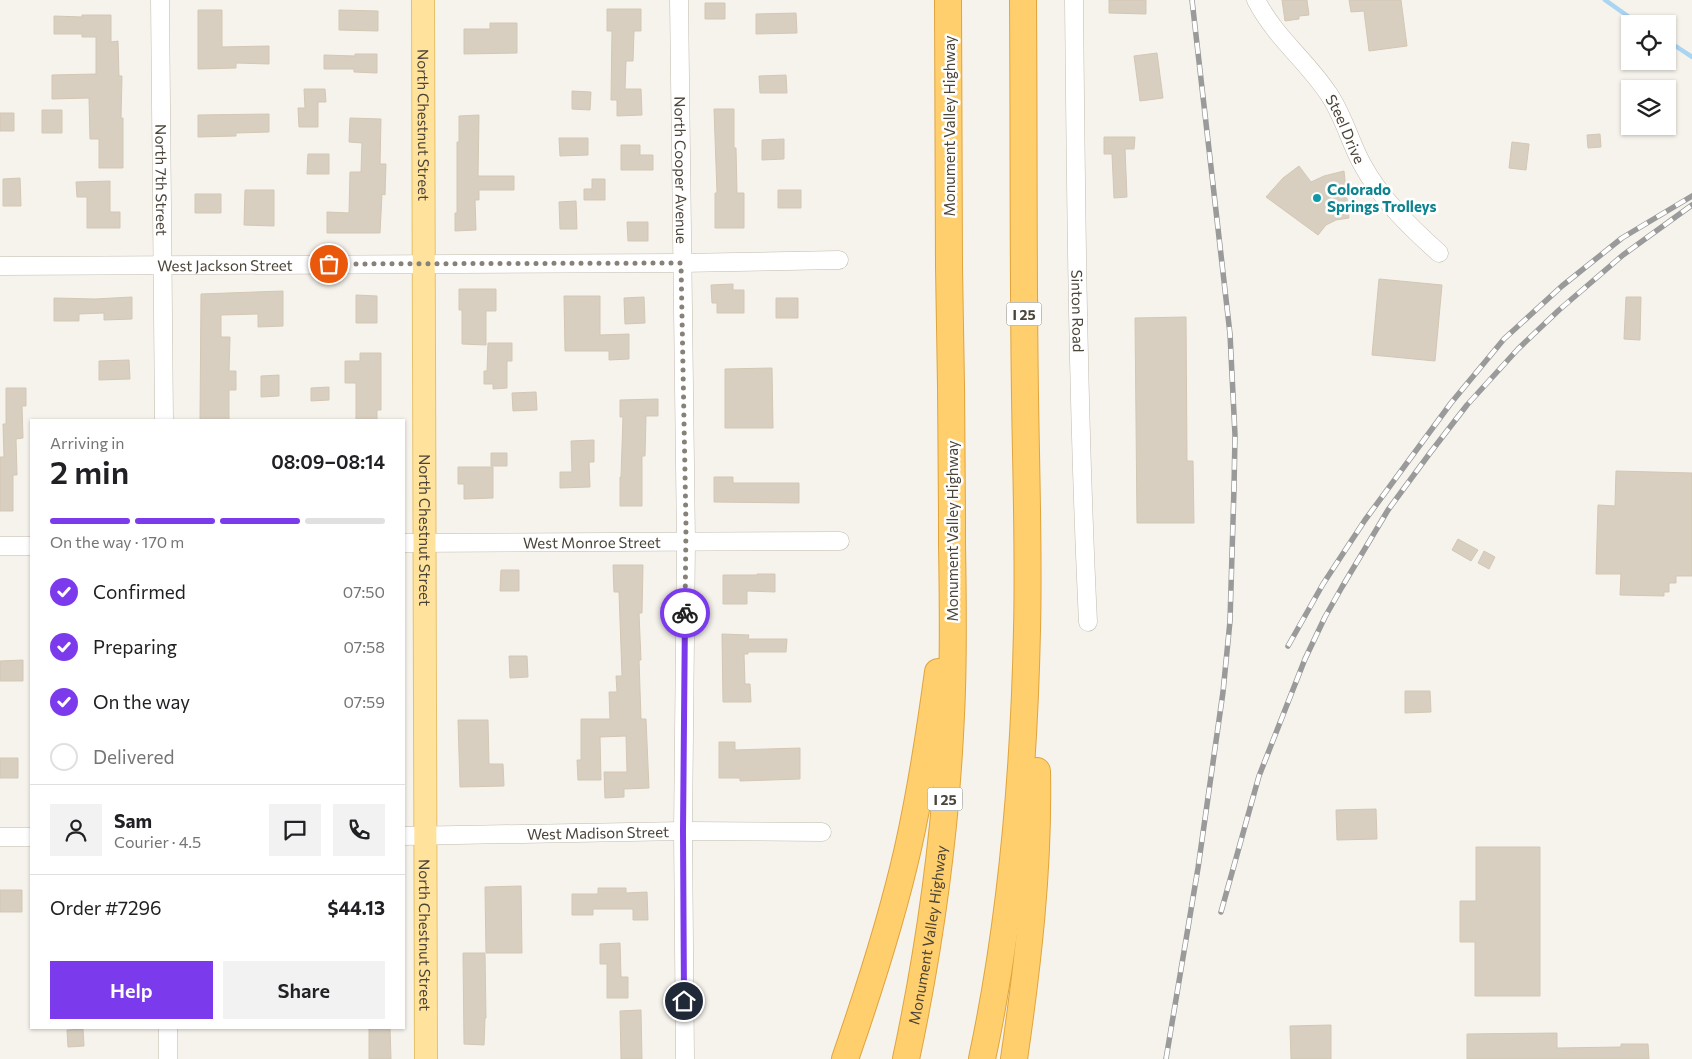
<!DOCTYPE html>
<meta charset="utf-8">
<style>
:root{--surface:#fff;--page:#f2f2f2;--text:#202124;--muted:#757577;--line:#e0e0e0;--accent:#7c3aed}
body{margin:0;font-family:Commissioner,sans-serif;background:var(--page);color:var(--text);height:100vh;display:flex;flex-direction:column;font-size:19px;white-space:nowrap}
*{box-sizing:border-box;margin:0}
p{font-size:16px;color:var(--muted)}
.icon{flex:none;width:28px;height:28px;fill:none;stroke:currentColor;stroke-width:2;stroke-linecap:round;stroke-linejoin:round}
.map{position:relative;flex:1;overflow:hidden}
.drawer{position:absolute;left:30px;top:419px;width:375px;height:610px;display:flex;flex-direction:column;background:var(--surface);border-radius:0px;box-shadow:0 1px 4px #0004}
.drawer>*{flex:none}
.controls{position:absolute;left:1621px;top:15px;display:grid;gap:10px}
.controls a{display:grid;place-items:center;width:55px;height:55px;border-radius:0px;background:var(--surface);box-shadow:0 1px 4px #0004;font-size:25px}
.pin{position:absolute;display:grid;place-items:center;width:42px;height:42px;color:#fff;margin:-21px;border:2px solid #fff;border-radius:50%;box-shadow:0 1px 5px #0007}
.courier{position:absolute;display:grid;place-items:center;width:50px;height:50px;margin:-25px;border:4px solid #7c3aed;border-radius:50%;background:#fff;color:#222;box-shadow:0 1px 6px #0007}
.headline em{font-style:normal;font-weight:600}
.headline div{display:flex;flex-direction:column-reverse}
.headline{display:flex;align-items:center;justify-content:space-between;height:85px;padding:0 20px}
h1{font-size:32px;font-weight:600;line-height:38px}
.bar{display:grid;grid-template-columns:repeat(4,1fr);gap:8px 5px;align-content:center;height:60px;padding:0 20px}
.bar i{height:6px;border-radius:4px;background:var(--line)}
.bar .active{background:var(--accent)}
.bar p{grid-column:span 4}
.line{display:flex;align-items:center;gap:12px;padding:0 20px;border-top:1px solid var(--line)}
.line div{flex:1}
.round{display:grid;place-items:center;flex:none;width:52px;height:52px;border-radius:0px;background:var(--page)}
ol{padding:0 20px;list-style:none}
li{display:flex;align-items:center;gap:15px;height:55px}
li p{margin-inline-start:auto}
li .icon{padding:5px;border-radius:50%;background:var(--accent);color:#fff;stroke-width:4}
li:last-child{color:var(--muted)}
li i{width:28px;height:28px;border:2px solid var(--line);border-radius:50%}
.cta{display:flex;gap:10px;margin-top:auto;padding:10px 20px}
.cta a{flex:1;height:58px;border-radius:0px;background:var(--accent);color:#fff;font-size:20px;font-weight:600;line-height:58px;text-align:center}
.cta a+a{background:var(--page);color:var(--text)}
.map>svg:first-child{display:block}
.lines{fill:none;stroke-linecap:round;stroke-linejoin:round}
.stream{stroke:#a9d4f2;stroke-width:4.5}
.building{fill:#d8cfc1;stroke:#d3c7b4}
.minor-casing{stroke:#c2bbae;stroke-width:19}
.major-casing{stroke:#e6c16a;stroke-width:24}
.highway-casing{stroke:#e0a43c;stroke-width:28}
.minor{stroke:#fff;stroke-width:18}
.major{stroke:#ffe39c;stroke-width:22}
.highway{stroke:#ffcf6e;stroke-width:26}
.rail-casing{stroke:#9a9a9a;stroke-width:5.5}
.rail{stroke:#fff;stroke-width:4;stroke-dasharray:11;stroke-linecap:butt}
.done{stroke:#878178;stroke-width:5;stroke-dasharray:0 9}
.route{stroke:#7c3aed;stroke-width:6}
.culture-dot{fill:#0f9aa8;stroke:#fff;stroke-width:2}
.labels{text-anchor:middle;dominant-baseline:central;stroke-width:5;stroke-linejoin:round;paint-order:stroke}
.shield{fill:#fff;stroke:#817c74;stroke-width:1}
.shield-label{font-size:14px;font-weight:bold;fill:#4b4439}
.street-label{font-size:15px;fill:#4b4439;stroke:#fff}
.culture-label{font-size:15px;font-weight:bold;fill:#0d838f;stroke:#fff;text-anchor:start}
</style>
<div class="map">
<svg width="1692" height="1059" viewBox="0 0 1692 1059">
<rect width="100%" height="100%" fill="#f6f3ec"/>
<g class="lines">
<!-- stream -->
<path class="stream" d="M1605,0L1639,24
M1668,41L1692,57"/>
</g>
<!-- building -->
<path class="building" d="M1109,0H1146V14L1109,13Z
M1282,0H1307L1309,15L1299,16V19L1285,21Z
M1349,0H1401L1407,46L1369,51L1364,11L1351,12Z
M705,3H725V19H705Z
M607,9H641V31H634L633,61H626L625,89H641L642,115L617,116V100H611L612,31H607Z
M198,10H222V47L269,46V64L236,63V68L198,69Z
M339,10L378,11V31L339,30Z
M796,13L797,33L756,34V14Z
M82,15H111V42L118,41L119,76H122L121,118H123V168H99V139H90L89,98L52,99V75L96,74V37H82V34H54V16L82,17Z
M490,23H517V53L464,54V29H490Z
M1157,53L1163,98L1140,101L1134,56Z
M355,54H377V73L354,72V69H324V55L355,56Z
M786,75L787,93H760L759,76Z
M304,89H325L326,102H318V127H299L298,108H305Z
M572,91L591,92L590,110L572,109Z
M714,109H734V148H736L737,193H744V228H715V193H717Z
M42,110H62V133H42Z
M0,113H14V131H0Z
M269,114V132L236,133V136L198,137V115Z
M479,115L478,176H514V190H479V200H475L476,230L455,231V213H457V142H459V116Z
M350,118L381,119L380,164H386L385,195L382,194L380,233H327V212L349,213L350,172H361L362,143L349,142Z
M1600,134L1601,147L1588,148L1587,135Z
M1104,137H1135L1134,149H1125L1127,197L1114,198L1112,154H1104Z
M559,138H588V155L560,156Z
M784,139V159L762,160V140Z
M1512,142L1529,144L1526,170L1509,168Z
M621,145H640V155H653V170H621Z
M308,154H329V174H307Z
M1299,166L1311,182L1324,176L1344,171L1349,218L1336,220L1326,225L1318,235L1266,197L1283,178Z
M20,178L21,206H3V179Z
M592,179H605V200H584V189H592Z
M110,181V212H120V228H87V197H77L76,182Z
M245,190H274V226L244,225Z
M778,190H801V208H778Z
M195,194H221V213H195Z
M576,201L577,229H560L559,202Z
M627,222H648V241H628Z
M1379,279L1442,285L1435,361L1372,355Z
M733,284V290H744V313H717V303H712L711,285Z
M459,289H496V311H486V345L462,344V310H459Z
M283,291V326L258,327V314L221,315V337H230L229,371H236V390H229V420H200L201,294Z
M356,295L377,296V323H356Z
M564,296H600V335L629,334V359L609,360V351H565Z
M132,297V319L104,320V313L79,314V321H54V298L95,299Z
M644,297L645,323L625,324L624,298Z
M1626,297H1641L1640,340L1624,339Z
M776,298H798V318H776Z
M1186,317L1187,461H1193L1194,523H1137L1135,318Z
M488,343H512V361H507V388L493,389V384H484V371H487Z
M360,353H381V410H377V420H356V383H345V361H360Z
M129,360L130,379L99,380V361Z
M772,368L773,428H725V369Z
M279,375V396L261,397V376Z
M329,387V400L311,401V388Z
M6,388H26V406H22L23,438L16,439L17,475H13V511H0V457H4L3,424H6Z
M536,392L537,410L513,411L512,393Z
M658,399V416H646L645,456H642V506H620V477H621L623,417H620V400Z
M594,440V462H589L590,487L560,488V472H572L571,441Z
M491,453H507V466H491Z
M458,467H493V498L464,499V484H458Z
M1616,471L1692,473V576H1676V583H1669V592H1664V596L1620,595L1621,574H1596L1598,505L1615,506Z
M714,477H733V483H799V503L714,502Z
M1458,539L1478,550L1471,561L1452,550Z
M1484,551L1495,557L1489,569L1478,563Z
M613,565H643L642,613H639L641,660H639L641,719H646L649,788L624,789V797L605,798L604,772H627L626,736L600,737L601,780H578L577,760H581V719H610L609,692H617L616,676H622L619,592H614Z
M501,570H519V591H500Z
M757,574H775V592L747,591V604H723V575H757Z
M722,634L749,635L748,639H787L786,652H748V654H744L745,684H750L751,702H723Z
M509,656H527L528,677L510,678Z
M23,660V681H0V661Z
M1405,691H1430L1431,712L1405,713Z
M458,720H488L489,764H503L504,786L460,787Z
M719,742H735V750L800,748V779L740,781V778H719Z
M0,758H18V778H0Z
M1376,809L1377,839L1337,840L1336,810Z
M1476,847H1540V996H1475V942H1460V901H1476Z
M521,886L522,953H486L485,887Z
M598,888H626V893L647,892L648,920H633V909H593V915H572V894H598Z
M0,890H22V912H0Z
M620,943L621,977H628V998H607V964H600V944Z
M463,953H485L486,1018H485L484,1045L464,1044Z
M641,1010L642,1059H621L620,1011Z
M1331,1025V1059H1291L1290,1026Z
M369,1028H390L391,1059H369Z
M83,1029L84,1046L68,1047L67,1030Z
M1557,1033V1048L1621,1047V1044H1648L1649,1059H1467V1034Z"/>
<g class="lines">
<!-- minor casing -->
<g class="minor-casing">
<g id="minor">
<path id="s1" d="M160,0L164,420"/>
<path id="s2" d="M679,0L686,542L683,831L685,1059"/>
<path id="s3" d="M1074,0C1076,207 1078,414 1088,622"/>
<path id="s4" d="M1256,0C1275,37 1305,59 1328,93C1343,114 1350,142 1362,164C1381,199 1410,227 1439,253"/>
<path id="s5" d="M0,266L681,263L839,260"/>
<path id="s6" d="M404,543L840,541"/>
<path d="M0,546H31"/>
<path id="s7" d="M404,836L683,831L822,832"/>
<path d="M0,837H31"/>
<path d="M168,1028V1059"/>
</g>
</g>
<!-- major casing -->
<g class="major-casing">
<g id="major">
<path id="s8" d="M423,0C426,353 423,706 426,1059"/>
</g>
</g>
<!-- highway casing -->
<g class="highway-casing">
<g id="highway">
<path d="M845,1059C869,990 892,919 908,848C921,790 930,731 938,672"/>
<path id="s9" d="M906,1059C930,946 946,831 951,715C954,658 953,601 952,545C952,452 951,360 949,267C948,178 949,89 948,0"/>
<path d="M982,1059C1012,918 1024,774 1027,630C1029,552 1026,473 1025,395C1023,263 1024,132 1023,0"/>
<path d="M1014,1059C1028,963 1039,868 1037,771"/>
</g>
</g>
<!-- minor -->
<use href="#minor" class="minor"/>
<!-- major -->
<use href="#major" class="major"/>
<!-- highway -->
<use href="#highway" class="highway"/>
<!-- rail casing -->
<g class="rail-casing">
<path id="rail" d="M1288,646L1323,584L1365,520L1451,403L1504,339L1562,286L1622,238L1692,196
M1221,912L1259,776L1305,659L1325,617L1342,587L1388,510L1430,453L1467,405L1518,349L1559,310L1623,255L1692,205
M1166,1059L1198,868L1223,692L1230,621L1234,488L1235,435L1230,334L1192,0"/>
</g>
<!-- rail -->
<use href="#rail" class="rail"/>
</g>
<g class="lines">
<!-- done -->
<path class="done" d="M329,264L681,263L686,526L685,613"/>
<!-- route -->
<path class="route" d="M684,1001L683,831L685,613"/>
</g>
<!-- markers -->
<circle class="culture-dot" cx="1317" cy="198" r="5"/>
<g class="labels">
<!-- shield labels -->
<g class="shield">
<rect x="1006.5" y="302.5" width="35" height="23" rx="4"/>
<rect x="927.5" y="787.5" width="35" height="23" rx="4"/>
</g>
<g class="shield-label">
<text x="1024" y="314">I 25</text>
<text x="945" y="799">I 25</text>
</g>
<!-- street labels -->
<g class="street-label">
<text stroke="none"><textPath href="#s8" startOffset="125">North Chestnut Street</textPath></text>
<text transform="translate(949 126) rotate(-90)">Monument Valley Highway</text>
<text stroke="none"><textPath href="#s4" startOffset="158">Steel Drive</textPath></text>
<text stroke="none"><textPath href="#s2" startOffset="170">North Cooper Avenue</textPath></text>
<text stroke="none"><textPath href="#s1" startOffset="180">North 7th Street</textPath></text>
<text stroke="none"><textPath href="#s5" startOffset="225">West Jackson Street</textPath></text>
<text stroke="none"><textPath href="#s3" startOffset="311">Sinton Road</textPath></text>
<text stroke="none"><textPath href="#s8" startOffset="530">North Chestnut Street</textPath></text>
<text transform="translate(952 531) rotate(-90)">Monument Valley Highway</text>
<text stroke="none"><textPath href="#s6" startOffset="188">West Monroe Street</textPath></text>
<text stroke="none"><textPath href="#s7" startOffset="194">West Madison Street</textPath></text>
<text stroke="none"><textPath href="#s8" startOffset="935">North Chestnut Street</textPath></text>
<text stroke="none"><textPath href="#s9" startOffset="126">Monument Valley Highway</textPath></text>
</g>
<!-- culture labels -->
<g class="culture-label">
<text x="1327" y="189">Colorado<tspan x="1327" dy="17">Springs Trolleys</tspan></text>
</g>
</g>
</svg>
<div class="controls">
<a><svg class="icon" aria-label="locate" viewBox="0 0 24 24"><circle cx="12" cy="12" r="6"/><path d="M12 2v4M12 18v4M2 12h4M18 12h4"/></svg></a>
<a><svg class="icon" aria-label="layers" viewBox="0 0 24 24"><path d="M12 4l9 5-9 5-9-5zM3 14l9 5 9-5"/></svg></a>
</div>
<div class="pin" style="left:329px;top:264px;background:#ea580c"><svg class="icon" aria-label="bag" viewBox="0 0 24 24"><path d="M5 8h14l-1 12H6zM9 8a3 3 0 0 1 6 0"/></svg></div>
<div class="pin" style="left:684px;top:1001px;background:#1f2937"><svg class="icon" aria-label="home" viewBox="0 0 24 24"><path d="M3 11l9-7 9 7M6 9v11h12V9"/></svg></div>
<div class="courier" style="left:685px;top:613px"><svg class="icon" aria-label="bike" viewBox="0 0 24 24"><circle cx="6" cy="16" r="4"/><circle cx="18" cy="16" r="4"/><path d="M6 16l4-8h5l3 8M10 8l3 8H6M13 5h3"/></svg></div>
<section class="drawer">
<div class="headline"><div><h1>2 min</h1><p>Arriving in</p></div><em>08:09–08:14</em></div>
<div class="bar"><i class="active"></i><i class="active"></i><i class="active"></i><i></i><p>On the way · 170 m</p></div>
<ol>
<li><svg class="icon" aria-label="check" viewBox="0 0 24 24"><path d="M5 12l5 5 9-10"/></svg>Confirmed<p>07:50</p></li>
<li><svg class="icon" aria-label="check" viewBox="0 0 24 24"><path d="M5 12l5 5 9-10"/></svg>Preparing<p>07:58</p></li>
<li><svg class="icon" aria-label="check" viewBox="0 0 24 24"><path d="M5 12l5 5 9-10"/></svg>On the way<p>07:59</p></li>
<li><i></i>Delivered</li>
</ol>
<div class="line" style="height:90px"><a class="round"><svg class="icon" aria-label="person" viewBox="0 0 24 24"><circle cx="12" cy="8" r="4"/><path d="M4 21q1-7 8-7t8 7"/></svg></a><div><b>Sam</b><p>Courier · 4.5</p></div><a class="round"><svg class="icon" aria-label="chat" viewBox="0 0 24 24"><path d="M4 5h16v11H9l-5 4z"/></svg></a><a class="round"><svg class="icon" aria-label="phone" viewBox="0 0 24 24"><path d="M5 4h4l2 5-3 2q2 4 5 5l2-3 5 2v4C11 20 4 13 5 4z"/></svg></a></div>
<div class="line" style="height:65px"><div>Order #7296</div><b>$44.13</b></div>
<div class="cta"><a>Help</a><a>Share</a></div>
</section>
</div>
